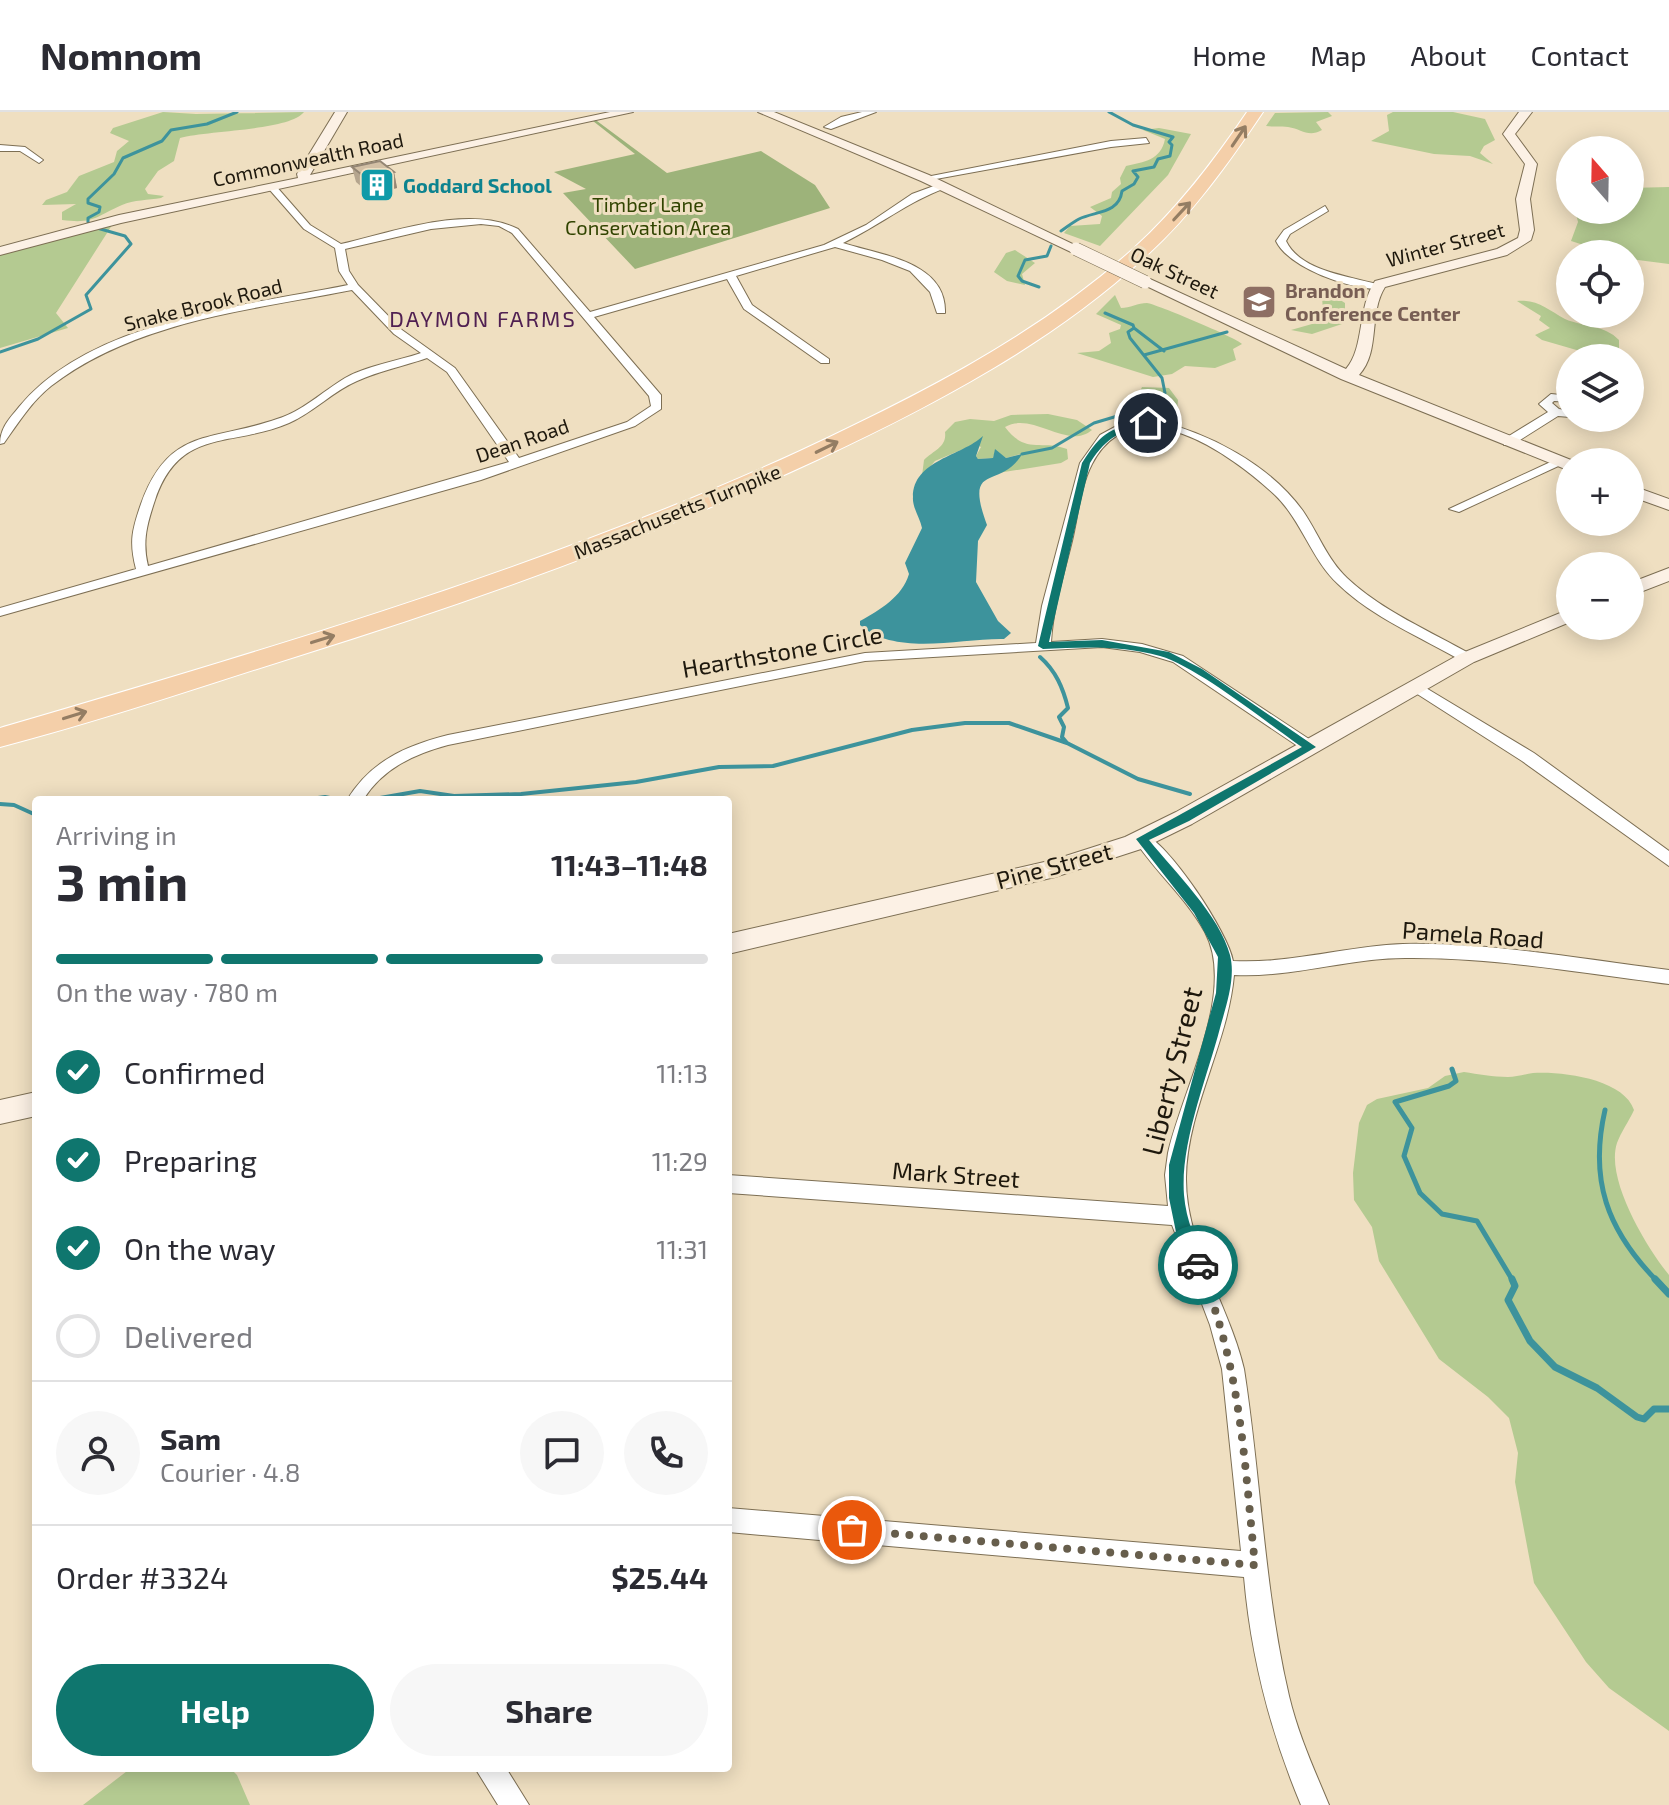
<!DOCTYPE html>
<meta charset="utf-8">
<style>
:root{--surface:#fff;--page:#f7f7f7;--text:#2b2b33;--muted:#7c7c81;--line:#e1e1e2;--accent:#0f766e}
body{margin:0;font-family:"Exo 2",sans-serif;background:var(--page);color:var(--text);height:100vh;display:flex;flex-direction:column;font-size:30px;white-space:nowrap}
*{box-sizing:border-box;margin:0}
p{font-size:26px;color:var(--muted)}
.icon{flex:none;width:44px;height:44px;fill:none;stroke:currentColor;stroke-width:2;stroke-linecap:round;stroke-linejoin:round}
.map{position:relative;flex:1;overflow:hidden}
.drawer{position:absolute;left:32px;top:684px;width:700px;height:976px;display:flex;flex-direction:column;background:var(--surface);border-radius:8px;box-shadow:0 4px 20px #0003}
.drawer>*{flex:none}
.needle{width:52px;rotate:340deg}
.controls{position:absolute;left:1556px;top:24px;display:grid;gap:16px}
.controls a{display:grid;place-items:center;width:88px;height:88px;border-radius:50%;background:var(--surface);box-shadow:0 4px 20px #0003;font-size:40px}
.pin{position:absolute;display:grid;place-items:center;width:68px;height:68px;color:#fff;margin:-34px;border:4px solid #fff;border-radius:50%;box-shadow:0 2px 8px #0007}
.courier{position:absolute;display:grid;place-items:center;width:80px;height:80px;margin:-40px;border:6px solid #0f766e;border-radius:50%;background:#fff;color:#222;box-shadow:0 2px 10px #0007}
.summary em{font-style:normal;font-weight:700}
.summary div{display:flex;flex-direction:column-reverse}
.summary{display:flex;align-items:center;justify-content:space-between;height:136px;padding:0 24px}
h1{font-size:52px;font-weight:700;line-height:60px}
.bar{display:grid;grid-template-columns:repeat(4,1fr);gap:12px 8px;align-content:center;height:96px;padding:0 24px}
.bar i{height:10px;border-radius:6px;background:var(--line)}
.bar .on{background:var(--accent)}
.bar p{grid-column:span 4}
.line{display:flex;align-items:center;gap:20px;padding:0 24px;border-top:2px solid var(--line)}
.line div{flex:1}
.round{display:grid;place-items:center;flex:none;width:84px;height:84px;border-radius:42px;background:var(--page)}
ol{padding:0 24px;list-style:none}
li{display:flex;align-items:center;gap:24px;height:88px}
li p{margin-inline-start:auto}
li .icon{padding:8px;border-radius:50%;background:var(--accent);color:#fff;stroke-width:4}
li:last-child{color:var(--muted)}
li i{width:44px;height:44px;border:4px solid var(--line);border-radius:50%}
.button{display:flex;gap:16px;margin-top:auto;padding:16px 24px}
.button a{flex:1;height:92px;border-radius:48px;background:var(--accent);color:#fff;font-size:32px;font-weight:700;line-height:92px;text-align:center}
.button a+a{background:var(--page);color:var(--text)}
header{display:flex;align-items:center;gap:48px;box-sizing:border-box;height:112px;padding:0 40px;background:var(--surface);border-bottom:2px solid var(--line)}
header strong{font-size:38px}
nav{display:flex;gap:44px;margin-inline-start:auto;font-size:28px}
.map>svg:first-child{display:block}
.green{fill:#b4ca91}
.forest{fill:#9db37a}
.water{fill:#3d939c}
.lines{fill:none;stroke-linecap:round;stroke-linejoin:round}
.stream-far3{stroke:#3d939c;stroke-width:3}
.stream-far2{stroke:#3d939c;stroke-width:4}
.stream-far1{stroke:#3d939c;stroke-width:5}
.stream{stroke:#3d939c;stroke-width:7}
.street-casing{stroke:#7d6f54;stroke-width:2}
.secondary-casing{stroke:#7d6f54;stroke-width:2}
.highway-casing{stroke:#fff;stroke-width:2}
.street{fill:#fff;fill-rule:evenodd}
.secondary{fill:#fcf1e5;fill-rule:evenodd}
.highway{fill:#f4cfa9;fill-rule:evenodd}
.secondary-bridge-casing{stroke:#7d6f54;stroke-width:14;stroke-linecap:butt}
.secondary-bridge{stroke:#fcf1e5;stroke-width:13}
.wall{fill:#b5a58e}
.shaded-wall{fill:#948674}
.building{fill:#d3c0a5;stroke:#948674;stroke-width:2}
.oneway{stroke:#947d63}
.route{fill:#0f766e}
.done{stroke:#675e4c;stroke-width:8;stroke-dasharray:0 14.4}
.labels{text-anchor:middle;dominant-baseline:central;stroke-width:6;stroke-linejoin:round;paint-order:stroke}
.far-street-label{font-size:20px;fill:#1e180d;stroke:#efdfc1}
.far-culture-label{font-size:20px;font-weight:bold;fill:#0d838f;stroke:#efdfc1;text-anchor:start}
.far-park-label{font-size:20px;fill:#314400;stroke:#efdfc1}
.far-education-label{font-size:20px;font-weight:bold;fill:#785e54;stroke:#efdfc1;text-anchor:start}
.far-neighbourhood-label{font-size:22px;letter-spacing:2px;fill:#502052;stroke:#efdfc1}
.street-label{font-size:24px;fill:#1e180d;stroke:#efdfc1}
.near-street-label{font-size:28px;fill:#1e180d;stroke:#efdfc1}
</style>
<header>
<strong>Nomnom</strong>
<nav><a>Home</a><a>Map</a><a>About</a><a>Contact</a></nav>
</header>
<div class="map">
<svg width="1669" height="1693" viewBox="0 0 1669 1693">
<rect width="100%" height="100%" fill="#efdfc1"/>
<!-- green -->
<path class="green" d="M163,0L196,2L304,0C289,19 208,18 180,26L174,49L158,59L145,77L148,82L164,84L161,86C148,88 134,88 122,93C95,105 94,112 62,108V100L76,92L42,93L46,88L67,80L79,64L114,50L117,39L129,29L110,21L113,16Z
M1328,0L1332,4L1316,10L1322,18C1308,26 1302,17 1288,15C1281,14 1273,15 1266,14L1275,1Z
M1393,0H1453L1485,7L1495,28L1484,34L1480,41L1493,52L1470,44L1434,42L1371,29L1389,19L1387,3Z
M1159,16L1191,22L1168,63L1100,134L1064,121L1070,114L1100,112L1102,104L1090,95L1111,86L1112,80L1121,72L1120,66L1126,54C1144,50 1161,48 1165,27L1143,18Z
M1669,75V152L1630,147V142H1612L1571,129L1578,110L1575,98H1630V76Z
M114,110L56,201L68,216L0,236V141Z
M1015,138L1035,151L1022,162L1025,173L1007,169L994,160L1006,141Z
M1115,183L1121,196C1130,196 1138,191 1147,191C1156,192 1237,226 1242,232L1233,237L1236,248L1215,256L1185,254L1172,262L1153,265L1077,241L1099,239L1111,231L1109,221L1120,217L1121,213L1096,202Z
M1322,184H1334L1345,191V211L1312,222L1291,218L1319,210L1323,200Z
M1517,189C1538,187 1548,198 1565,207C1583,215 1605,213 1619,228V237L1628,246H1604L1542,228L1535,223L1550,216L1539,208L1541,204Z
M1142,275L1169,276L1178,288L1177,299L1130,301Z
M1048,302L1077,308L1092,318C1067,339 1033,299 1005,315C1026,343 1040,327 1067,337L1068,347L1061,351L998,361L1009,356L1021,342L1006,346L995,339L993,346L978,347L976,344L981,335L975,332L935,349L922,364L924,348C934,338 947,335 945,320L955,310L970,307L994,309L1011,303Z
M1464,960C1478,962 1493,965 1508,965C1516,965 1525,962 1533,961C1562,959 1624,967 1634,998C1629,1009 1621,1020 1617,1031C1605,1067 1647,1136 1669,1163V1619L1609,1576L1586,1550L1534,1471L1515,1370L1518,1341L1509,1306L1488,1285L1439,1247L1379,1149L1372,1115L1354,1088L1353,1061L1359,1011L1367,993L1377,987L1428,976L1445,964Z
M131,1656H230L237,1663L250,1693H83Z"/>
<!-- forest -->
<path class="forest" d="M593,9H597L667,61L761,39L815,73L830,96L635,157L563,81L586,77L554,60L635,42Z"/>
<!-- water -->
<path class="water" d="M983,324L976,344L978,347L993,346L995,337L1006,346L1022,342C1001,379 963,348 987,413L978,429L976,470L998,509L1011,521L1004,527C961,526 896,545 860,513V509C880,498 902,485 909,462L905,451L922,416C920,406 912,395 913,385C913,348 962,344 983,324Z"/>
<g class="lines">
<!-- stream-far3 -->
<path class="stream-far3" d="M88,110V106L99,100L100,95L88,91V87L114,62L123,46L162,29L171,18L207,12L237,0
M1061,119C1067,115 1073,110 1079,107C1095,99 1119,102 1122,79L1134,72L1138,65L1133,59L1154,55L1158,47L1170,44L1172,33L1169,30L1173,25L1133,13L1109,0
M1039,175L1022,169L1018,164L1025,148L1047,144L1051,134
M1134,216L1164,239
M0,240L38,227L91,197L86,183L131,132L125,124L97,116
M1144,243L1227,220
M1022,342L1052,336L1094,311L1141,297L1165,281L1162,266L1130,226L1128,220L1134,216L1133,213L1105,201"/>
<!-- stream-far2 -->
<path class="stream-far2" d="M1040,545C1056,559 1063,576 1068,596L1059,605L1064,615L1062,625L1067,631L1138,667L1190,682
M380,686L420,679L454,684L521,682L636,670L719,655L773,654L912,618L965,611H1009L1067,631
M304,688L325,685L339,688
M0,692L14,693L36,703"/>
<!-- stream-far1 -->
<path class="stream-far1" d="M1452,957L1456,969L1449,974L1395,990L1412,1016L1404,1044L1420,1081L1442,1102L1477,1109L1513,1169
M1605,998C1589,1068 1607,1118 1657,1169"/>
<!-- stream -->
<path class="stream" d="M1512,1167L1515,1174L1508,1188L1530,1229L1555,1255L1597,1276L1637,1305L1644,1307L1654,1297H1669
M1655,1167L1669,1182"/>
<!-- street casing -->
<g class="street-casing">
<path id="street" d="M862,0H876L831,17L824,15L841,5Z
M1146,26L1149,31L1111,35L925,69L921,66L1111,29Z
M0,33L25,35L43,48L39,51L20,39H0Z
M942,71L945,76C908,90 878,114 843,131C879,143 947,149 945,201H937L930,180L910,159L882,148L835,135L736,164L752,193L829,247V251H821L744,197L727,167L594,205L661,283V297L635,314L481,368L0,504V496L136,457C129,430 132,418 141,392C169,314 212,330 277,307C303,299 322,280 345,266C366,254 397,249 421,241L394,222L352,178C251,198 135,209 51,274C32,289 18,311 4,331L0,332C0,316 9,307 19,295C90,208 244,194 348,173L339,159L335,136L304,117L269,77V73H275L310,113L341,132C393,120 469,92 518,117L590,200L824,133L866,113L912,82ZM481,112L499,114L512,121L649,284L651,294L627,310L519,346L455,256L402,218L358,173L349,159L345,137L431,117ZM427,246L447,260L509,350L148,454C142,429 147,412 155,388C180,314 232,336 289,311C314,300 333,279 357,269C379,259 404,254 427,246Z
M1325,94L1328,99L1290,122L1286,129C1301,160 1350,164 1380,173V177C1351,178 1289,156 1276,129L1284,118Z
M1551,282L1570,284V290L1554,289L1552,291L1559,297L1570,299V305L1558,304L1512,333H1504V327L1548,300L1539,292Z
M1154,308C1209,321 1269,352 1303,399C1318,421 1327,447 1347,466C1382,499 1430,519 1472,543V549H1462C1421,525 1373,506 1338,472C1311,447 1302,409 1275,383C1231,342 1134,272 1092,352C1080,375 1078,404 1072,429C1064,462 1053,495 1051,530L1102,527L1142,532L1183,544L1315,631L1318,635L1315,639H1305L1173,550L1140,540L1102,535L865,549L448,633C414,642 382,657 363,688H347C371,649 405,634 448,623L865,541L1036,531L1042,494L1080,351L1100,323L1124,310Z
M1557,347L1567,350L1459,400L1449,397Z
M1416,570L1534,641L1669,739V754L1522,649L1411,578V572Z
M1142,721C1168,729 1229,822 1233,849C1291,852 1346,834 1403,832C1492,830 1581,847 1669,858V872C1582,861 1494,845 1405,846C1348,846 1292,866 1234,863C1228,932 1187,997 1186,1065C1185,1132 1229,1193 1244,1257C1261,1366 1264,1477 1289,1584C1298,1622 1314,1657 1329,1693H1301C1270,1619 1251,1545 1244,1465L728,1420V1396L1241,1439L1222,1257L1210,1213L1172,1113L728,1081V1063L1168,1094L1165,1063L1168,1041C1182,978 1237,880 1205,820C1186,785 1155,760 1134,727Z
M475,1656H506L529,1693H498Z"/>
</g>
<!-- secondary casing -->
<g class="secondary-casing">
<path id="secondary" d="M335,0H347L310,63L610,0H633L121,111L0,143V135L119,103L298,66L297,62Z
M758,0H774L929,63L1083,137L1071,140L921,69Z
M1519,0H1532L1515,22L1537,52L1530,87L1534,118L1531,128L1507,143L1385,175C1368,202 1381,239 1359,263L1576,350H1570V359L1341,267L1138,170L1140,167H1150L1346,257C1365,235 1357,196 1375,169L1497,137L1518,126L1520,118L1516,87L1525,52L1503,22Z
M1630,373L1669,387V398L1630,384Z
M1669,456V469L1630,484V471Z
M1570,497V510L1474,550L1192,712L1141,737L1055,765L728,842V822L1053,748L1125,725L1176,700L1460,542Z
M36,980V1004L0,1012V988Z"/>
</g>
<!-- highway casing -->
<g class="highway-casing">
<path id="highway" d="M1247,0H1263C1228,52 1191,104 1144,146C1050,232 934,293 819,347C650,426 475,489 298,544C199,575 100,609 0,635V616C271,536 543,457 800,339C917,284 1037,224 1134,136C1178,96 1214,49 1247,0Z"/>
</g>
<!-- street -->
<use href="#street" class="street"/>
<!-- secondary -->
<use href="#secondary" class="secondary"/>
<!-- highway -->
<use href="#highway" class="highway"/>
<!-- secondary-bridge casing -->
<g class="secondary-bridge-casing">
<path id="secondary-bridge" d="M1076,137L1145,170"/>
</g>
<!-- secondary-bridge -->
<use href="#secondary-bridge" class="secondary-bridge"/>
</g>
<!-- wall -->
<path class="wall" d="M352,55L394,60L397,76L370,82L356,70Z"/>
<!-- shaded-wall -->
<path class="shaded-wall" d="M394,60L397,76L370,82L366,66Z"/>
<!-- building -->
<path class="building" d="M380,49L394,60L366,66L352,55Z"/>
<!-- one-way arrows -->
<defs><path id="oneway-shaft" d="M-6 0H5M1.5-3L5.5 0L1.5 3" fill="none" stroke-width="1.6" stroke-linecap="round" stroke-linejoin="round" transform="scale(2)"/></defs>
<g class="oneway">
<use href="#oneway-shaft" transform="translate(1239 24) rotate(-56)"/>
<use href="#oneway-shaft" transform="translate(1182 99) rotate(-47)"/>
<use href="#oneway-shaft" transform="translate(827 335) rotate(-26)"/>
<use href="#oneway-shaft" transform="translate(323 527) rotate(-17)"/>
<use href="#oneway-shaft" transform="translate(75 603) rotate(-17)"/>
</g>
<!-- route -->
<path class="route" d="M1148,308L1151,312C1120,320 1108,323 1090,351L1049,530L1102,528L1169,540L1202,557L1316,635L1189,709L1149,728C1175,760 1220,804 1230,843C1236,866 1226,894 1220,916C1207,966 1180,1031 1184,1083C1186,1108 1196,1131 1206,1153L1198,1160L1192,1158L1176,1120L1169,1086V1053L1216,881L1218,845L1194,801L1136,727L1302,635C1267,611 1198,555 1160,544C1122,533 1082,535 1043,537L1038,534L1082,351C1103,318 1111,316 1148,308Z"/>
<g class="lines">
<!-- done -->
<path class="done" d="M852,1418L1255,1453C1244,1347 1241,1252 1198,1153"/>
</g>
<!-- icons -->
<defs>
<g id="building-square" transform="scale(1.8)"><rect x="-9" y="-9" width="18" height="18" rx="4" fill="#0f9aa8" stroke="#efdfc1"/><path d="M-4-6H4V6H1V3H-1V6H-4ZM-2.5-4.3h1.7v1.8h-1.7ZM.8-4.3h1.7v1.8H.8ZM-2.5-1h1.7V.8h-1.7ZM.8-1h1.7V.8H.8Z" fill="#fff"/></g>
<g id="school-square" transform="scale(1.8)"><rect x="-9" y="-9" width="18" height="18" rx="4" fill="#8d6e63" stroke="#efdfc1"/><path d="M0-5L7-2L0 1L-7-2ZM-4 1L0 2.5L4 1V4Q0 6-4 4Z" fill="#fff"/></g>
</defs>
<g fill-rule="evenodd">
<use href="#building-square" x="377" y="73"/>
<use href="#school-square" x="1259" y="190"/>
</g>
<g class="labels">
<!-- far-street labels -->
<g class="far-street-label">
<text transform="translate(308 47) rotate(-12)">Commonwealth Road</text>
<text transform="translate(1445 132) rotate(-15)">Winter Street</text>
<text transform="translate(1175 160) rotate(25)">Oak Street</text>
<text transform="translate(203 192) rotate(-14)">Snake Brook Road</text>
<text transform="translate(522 328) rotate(-19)">Dean Road</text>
<text transform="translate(677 399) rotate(-22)">Massachusetts Turnpike</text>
</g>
<!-- far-culture labels -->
<g class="far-culture-label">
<text x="403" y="73">Goddard School</text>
</g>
<!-- far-park labels -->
<g class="far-park-label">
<text x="648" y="92">Timber Lane<tspan x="648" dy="23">Conservation Area</tspan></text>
</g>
<!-- far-education labels -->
<g class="far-education-label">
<text x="1285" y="178">Brandon<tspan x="1285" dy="23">Conference Center</tspan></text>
</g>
<!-- far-neighbourhood labels -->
<g class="far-neighbourhood-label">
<text x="483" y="206">DAYMON FARMS</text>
</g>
<!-- street labels -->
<g class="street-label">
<text transform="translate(782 539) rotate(-10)">Hearthstone Circle</text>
<text transform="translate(1054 753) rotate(-15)">Pine Street</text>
<text transform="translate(1473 822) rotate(4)">Pamela Road</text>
<text transform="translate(956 1062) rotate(4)">Mark Street</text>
</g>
<!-- near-street labels -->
<g class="near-street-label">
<text transform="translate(1171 959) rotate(-76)">Liberty Street</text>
</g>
</g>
</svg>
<div class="controls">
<a><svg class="needle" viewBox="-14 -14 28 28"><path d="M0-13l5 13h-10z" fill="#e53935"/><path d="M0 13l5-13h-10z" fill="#7c7c81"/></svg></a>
<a><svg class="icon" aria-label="locate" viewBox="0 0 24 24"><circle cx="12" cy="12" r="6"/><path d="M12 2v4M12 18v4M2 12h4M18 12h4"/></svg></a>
<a><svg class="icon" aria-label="layers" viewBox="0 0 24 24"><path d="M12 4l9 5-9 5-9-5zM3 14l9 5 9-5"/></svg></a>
<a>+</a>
<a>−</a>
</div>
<div class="pin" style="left:852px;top:1418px;background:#ea580c"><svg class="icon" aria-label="bag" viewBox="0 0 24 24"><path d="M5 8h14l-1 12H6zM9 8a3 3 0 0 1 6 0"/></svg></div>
<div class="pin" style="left:1148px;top:311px;background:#1f2937"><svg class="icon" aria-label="home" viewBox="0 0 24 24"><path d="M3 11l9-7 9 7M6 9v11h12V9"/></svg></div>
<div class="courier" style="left:1198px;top:1153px"><svg class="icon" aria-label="car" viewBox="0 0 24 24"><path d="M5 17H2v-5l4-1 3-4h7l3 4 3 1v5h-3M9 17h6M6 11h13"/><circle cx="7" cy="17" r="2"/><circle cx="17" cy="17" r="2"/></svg></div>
<section class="drawer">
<div class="summary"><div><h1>3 min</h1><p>Arriving in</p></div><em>11:43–11:48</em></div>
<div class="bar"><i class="on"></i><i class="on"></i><i class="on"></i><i></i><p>On the way · 780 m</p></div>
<ol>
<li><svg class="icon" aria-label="check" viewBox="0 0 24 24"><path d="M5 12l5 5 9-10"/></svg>Confirmed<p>11:13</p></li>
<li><svg class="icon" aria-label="check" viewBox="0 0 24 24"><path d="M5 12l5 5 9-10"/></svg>Preparing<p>11:29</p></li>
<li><svg class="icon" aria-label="check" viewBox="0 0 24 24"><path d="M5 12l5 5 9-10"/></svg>On the way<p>11:31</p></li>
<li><i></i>Delivered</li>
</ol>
<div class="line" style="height:144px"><a class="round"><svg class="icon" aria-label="person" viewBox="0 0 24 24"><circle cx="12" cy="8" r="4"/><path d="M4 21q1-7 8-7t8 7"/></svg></a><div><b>Sam</b><p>Courier · 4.8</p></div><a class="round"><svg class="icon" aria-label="chat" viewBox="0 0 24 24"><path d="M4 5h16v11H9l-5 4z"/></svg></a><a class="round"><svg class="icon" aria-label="phone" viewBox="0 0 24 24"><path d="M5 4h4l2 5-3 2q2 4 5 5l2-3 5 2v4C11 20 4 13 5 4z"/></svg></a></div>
<div class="line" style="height:104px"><div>Order #3324</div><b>$25.44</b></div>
<div class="button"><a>Help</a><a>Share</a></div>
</section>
</div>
